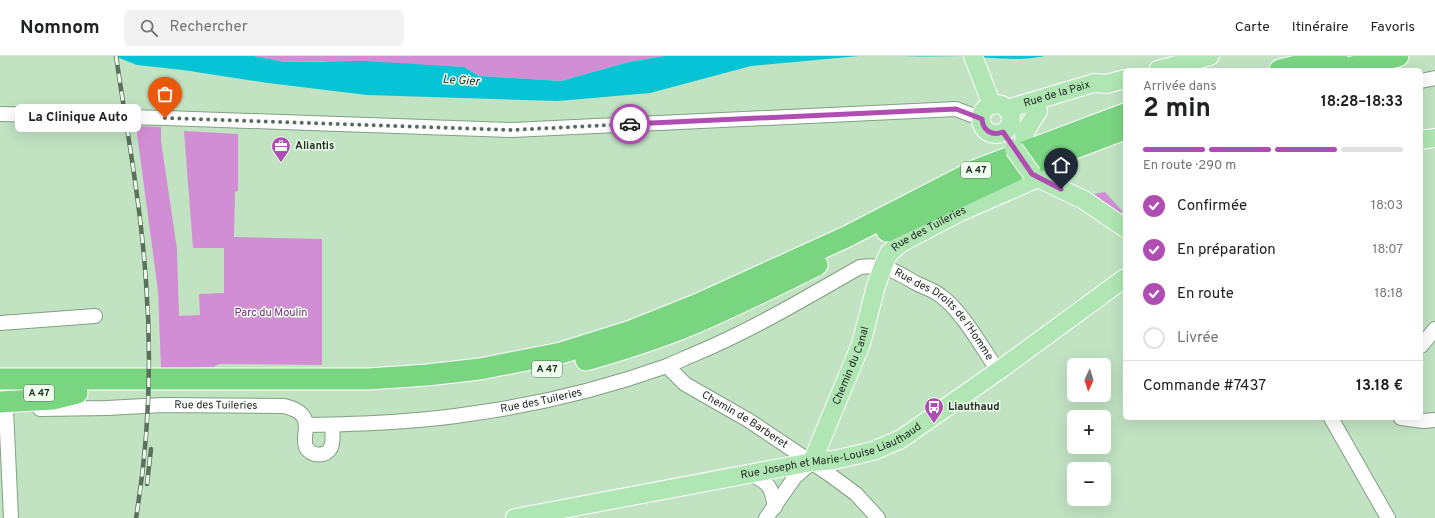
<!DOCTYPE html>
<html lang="fr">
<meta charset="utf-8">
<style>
:root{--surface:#fff;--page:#f2f2f2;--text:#202124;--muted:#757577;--line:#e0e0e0;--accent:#af4db3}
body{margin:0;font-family:Overpass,sans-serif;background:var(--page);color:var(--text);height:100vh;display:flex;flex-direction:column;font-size:15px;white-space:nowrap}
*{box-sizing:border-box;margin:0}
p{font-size:13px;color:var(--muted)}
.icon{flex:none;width:22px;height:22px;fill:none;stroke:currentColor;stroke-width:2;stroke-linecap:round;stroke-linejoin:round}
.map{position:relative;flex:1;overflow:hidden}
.side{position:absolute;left:1123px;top:12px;width:300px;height:352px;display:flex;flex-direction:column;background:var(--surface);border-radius:6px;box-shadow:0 4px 16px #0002}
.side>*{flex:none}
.needle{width:26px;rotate:184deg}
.buttons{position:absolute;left:1067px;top:302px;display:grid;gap:8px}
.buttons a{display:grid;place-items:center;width:44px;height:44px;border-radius:6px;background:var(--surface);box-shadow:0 4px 16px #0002;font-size:20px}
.pin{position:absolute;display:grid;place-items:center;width:34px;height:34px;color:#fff;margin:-41px -17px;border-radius:50% 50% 50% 0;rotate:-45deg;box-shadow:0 0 4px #0007}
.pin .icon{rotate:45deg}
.courier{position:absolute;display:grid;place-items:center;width:40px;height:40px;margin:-20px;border:3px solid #af4db3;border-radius:50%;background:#fff;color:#222;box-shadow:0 1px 5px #0007}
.bubble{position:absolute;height:28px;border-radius:6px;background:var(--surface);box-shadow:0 4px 16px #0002;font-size:13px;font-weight:700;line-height:28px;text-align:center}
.head em{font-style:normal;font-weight:700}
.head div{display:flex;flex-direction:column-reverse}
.head{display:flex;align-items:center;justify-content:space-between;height:68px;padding:0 20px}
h1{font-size:26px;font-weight:700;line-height:30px}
.bar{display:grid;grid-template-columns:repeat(4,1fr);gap:6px 4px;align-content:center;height:48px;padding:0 20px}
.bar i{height:5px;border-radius:3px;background:var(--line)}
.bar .selected{background:var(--accent)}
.bar p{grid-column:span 4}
.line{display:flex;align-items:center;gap:10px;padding:0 20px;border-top:1px solid var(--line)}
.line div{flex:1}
ol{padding:0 20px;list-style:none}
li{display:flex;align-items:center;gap:12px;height:44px}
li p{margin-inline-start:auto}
li .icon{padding:4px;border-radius:50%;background:var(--accent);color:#fff;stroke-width:4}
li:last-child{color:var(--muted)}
li i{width:22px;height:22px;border:2px solid var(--line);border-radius:50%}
header{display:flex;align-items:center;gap:24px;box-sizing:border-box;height:56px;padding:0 20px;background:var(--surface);border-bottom:1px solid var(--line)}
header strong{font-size:19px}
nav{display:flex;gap:22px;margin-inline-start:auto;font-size:14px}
.search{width:280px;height:36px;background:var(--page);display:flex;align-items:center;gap:10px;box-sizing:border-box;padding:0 14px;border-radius:6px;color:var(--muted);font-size:15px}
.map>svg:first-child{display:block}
.green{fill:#d28ed4}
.water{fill:#06c4d5}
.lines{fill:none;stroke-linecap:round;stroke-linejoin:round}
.minor-casing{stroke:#81a182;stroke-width:16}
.major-casing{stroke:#fff;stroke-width:20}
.highway-casing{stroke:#fff;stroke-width:23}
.minor{stroke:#fff;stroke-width:14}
.major{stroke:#afe6b3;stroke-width:18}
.highway{stroke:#79d580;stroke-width:21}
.rail-casing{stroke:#5c715d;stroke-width:4.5}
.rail{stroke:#efe;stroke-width:3;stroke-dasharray:9;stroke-linecap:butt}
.major-bridge-casing{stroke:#fff;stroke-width:20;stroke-linecap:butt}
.major-bridge{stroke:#afe6b3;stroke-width:18}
.done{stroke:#586d59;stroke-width:4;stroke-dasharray:0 7.2}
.route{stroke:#af4db3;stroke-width:5}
.labels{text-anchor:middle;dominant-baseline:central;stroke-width:3;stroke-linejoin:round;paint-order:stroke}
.shield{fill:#efe;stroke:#5e6c5e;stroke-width:1}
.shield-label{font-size:10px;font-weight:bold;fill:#202d21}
.street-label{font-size:11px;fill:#202d21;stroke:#efe}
.poi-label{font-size:11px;font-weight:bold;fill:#202d21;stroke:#efe;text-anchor:start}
.park-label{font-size:11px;fill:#802d84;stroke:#efe}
.water-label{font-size:12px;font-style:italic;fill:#152e31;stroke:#efe}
</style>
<header>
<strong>Nomnom</strong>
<div class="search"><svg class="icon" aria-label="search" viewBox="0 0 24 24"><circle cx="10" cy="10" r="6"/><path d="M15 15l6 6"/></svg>Rechercher</div>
<nav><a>Carte</a><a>Itinéraire</a><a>Favoris</a></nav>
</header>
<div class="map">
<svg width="1435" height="462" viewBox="0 0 1435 462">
<rect width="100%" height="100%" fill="#c1e3c2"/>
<!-- green -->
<path class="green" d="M254,0H664L629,6L561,25L479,20L464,11L322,5L285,6Z
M136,70L161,71V85L177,193L179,260L200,259L199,238L224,237V192H193L184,75L238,78V135L235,136L234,181L322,183V309L220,308L213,311L161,312L158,235Z
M1105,136L1123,156L1119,157L1094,138Z"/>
<!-- water -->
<path class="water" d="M114,0H254L285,6L364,5L464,11L479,20L561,25L629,6L664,0H859L751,10L650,37L558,45L367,39L268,27L183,14L137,9Z
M902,0H1045C1017,6 989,1 961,0C941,0 922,1 902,0Z"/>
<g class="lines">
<!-- minor casing -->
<g class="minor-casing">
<g id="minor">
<path d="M1421,25L1435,22"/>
<path d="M0,58L165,62L512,74L956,53L982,63"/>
<path d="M0,267L95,260"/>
<path d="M1421,290L1435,273"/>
<path id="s1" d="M667,310L685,328L748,364L829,418L856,438L878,462"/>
<path d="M6,353L11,462"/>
<path id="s2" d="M40,353L107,352L163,349L284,350C291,352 299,354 303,360C310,370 302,381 306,391C311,401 327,401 331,391C334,384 332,376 332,369"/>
<path d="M1331,362L1388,462"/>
<path d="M1401,362L1424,365L1435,364"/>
<path id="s3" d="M307,369C363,368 421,366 476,357C540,348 605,332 667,310C677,306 687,301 697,297C754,273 807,241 860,211C884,208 895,215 914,226C923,231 934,234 941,240C962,255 983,293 998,315"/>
<path d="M751,418C770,428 771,430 775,451"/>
<path d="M766,462L795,421L812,406"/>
</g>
</g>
<!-- major casing -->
<g class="major-casing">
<g id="major">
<path d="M973,0L992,49"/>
<path d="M1158,14L1210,0"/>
<circle cx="996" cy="63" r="15"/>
<path id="s4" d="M1007,53L1094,27L1106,28L1125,23"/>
<path d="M1421,84L1435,82"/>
<path d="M1025,88L1024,77L1038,55"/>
<path d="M1032,118L1044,125L1084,144L1125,172"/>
<path id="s5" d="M812,406L861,288L876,230L883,210L889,197L901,187L960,156L1038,122"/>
<path id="s6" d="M515,462L812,406L834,404L873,395L901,383L998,315L1125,222"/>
</g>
</g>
<!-- highway casing -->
<g class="highway-casing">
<path id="highway" d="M1280,14L1337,0
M1340,14L1398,0
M887,175L1019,113L1125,73
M586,304C621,294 656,283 690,269C733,251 775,230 817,209
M0,323H368L427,319L480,313L561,297L631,275L696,249L846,181L976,114L1125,58
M0,346L53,343L77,337"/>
</g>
<!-- minor -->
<use href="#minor" class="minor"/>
<!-- major -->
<use href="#major" class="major"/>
<!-- highway -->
<use href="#highway" class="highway"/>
<!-- rail casing -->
<g class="rail-casing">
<path id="rail" d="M116,0C127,75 141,150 146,226C152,305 149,384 136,462
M147,428L151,393"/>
</g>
<!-- rail -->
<use href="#rail" class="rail"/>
<!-- major-bridge casing -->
<g class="major-bridge-casing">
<path id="major-bridge" d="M1014,93L1032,118"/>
</g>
<!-- major-bridge -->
<use href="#major-bridge" class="major-bridge"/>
</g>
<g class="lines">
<!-- done -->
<path class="done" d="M165,62L512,74L630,68"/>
<!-- route -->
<path class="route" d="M630,68L956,53L982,63C983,75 992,80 1003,76L1032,118L1061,133"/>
</g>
<!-- icons -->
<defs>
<g id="office-pin" transform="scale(1)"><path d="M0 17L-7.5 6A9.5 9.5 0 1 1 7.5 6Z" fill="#af4db3" stroke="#efe"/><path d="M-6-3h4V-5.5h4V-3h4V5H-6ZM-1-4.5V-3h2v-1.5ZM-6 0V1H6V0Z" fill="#fff"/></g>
<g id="bus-pin" transform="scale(1)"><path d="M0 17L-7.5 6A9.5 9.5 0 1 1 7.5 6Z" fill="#af4db3" stroke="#efe"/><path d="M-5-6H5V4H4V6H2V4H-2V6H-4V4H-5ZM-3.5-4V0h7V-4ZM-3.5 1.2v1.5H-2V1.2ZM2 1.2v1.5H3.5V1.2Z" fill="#fff"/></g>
</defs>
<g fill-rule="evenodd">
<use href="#office-pin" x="281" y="90"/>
<use href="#bus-pin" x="934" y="351"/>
</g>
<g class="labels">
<!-- shield labels -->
<g class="shield">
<rect x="961" y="106" width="30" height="16" rx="3"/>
<rect x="532" y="305" width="30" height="16" rx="3"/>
<rect x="24" y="329" width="30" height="16" rx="3"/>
</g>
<g class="shield-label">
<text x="976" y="114">A 47</text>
<text x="547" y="313">A 47</text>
<text x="39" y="337">A 47</text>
</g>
<!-- street labels -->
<g class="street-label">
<text stroke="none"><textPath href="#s4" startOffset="52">Rue de la Paix</textPath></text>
<text stroke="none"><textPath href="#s5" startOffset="270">Rue des Tuileries</textPath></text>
<text stroke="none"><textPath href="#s3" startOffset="686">Rue des Droits de l'Homme</textPath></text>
<text stroke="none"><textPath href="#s5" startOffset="104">Chemin du Canal</textPath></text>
<text stroke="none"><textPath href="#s3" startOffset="236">Rue des Tuileries</textPath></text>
<text stroke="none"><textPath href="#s2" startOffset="176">Rue des Tuileries</textPath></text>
<text stroke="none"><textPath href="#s1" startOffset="95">Chemin de Barberet</textPath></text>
<text stroke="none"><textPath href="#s6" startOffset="324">Rue Joseph et Marie-Louise Liauthaud</textPath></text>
</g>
<!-- poi labels -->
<g class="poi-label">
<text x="295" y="90">Aliantis</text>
<text x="948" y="351">Liauthaud</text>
</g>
<!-- park labels -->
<g class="park-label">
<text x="271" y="257">Parc du Moulin</text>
</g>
<!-- water labels -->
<g class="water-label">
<text transform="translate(461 25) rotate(4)">Le Gier</text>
</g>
</g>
</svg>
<div class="buttons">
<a><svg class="needle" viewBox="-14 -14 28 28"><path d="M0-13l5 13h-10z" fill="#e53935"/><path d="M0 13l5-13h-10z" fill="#757577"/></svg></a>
<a>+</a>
<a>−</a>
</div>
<div class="pin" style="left:165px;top:62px;background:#ea580c"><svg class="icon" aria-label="bag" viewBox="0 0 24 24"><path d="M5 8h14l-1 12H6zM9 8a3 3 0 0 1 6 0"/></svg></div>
<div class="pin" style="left:1061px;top:133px;background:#1f2937"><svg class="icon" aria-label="home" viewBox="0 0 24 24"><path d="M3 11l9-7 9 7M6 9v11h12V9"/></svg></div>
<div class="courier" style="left:630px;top:68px"><svg class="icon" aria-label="car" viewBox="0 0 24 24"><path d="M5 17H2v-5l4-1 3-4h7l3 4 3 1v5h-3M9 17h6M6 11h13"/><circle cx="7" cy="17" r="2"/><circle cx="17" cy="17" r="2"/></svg></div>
<div class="bubble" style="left:15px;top:48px;width:126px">La Clinique Auto</div>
<section class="side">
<div class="head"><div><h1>2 min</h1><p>Arrivée dans</p></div><em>18:28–18:33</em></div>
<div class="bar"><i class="selected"></i><i class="selected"></i><i class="selected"></i><i></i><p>En route · 290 m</p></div>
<ol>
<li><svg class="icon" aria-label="check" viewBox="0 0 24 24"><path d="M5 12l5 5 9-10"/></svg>Confirmée<p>18:03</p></li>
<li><svg class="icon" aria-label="check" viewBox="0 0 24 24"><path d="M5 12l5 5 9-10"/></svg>En préparation<p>18:07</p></li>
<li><svg class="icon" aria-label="check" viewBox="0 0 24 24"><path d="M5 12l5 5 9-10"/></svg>En route<p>18:18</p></li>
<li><i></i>Livrée</li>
</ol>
<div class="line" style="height:52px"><div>Commande #7437</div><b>13.18 €</b></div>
</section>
</div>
